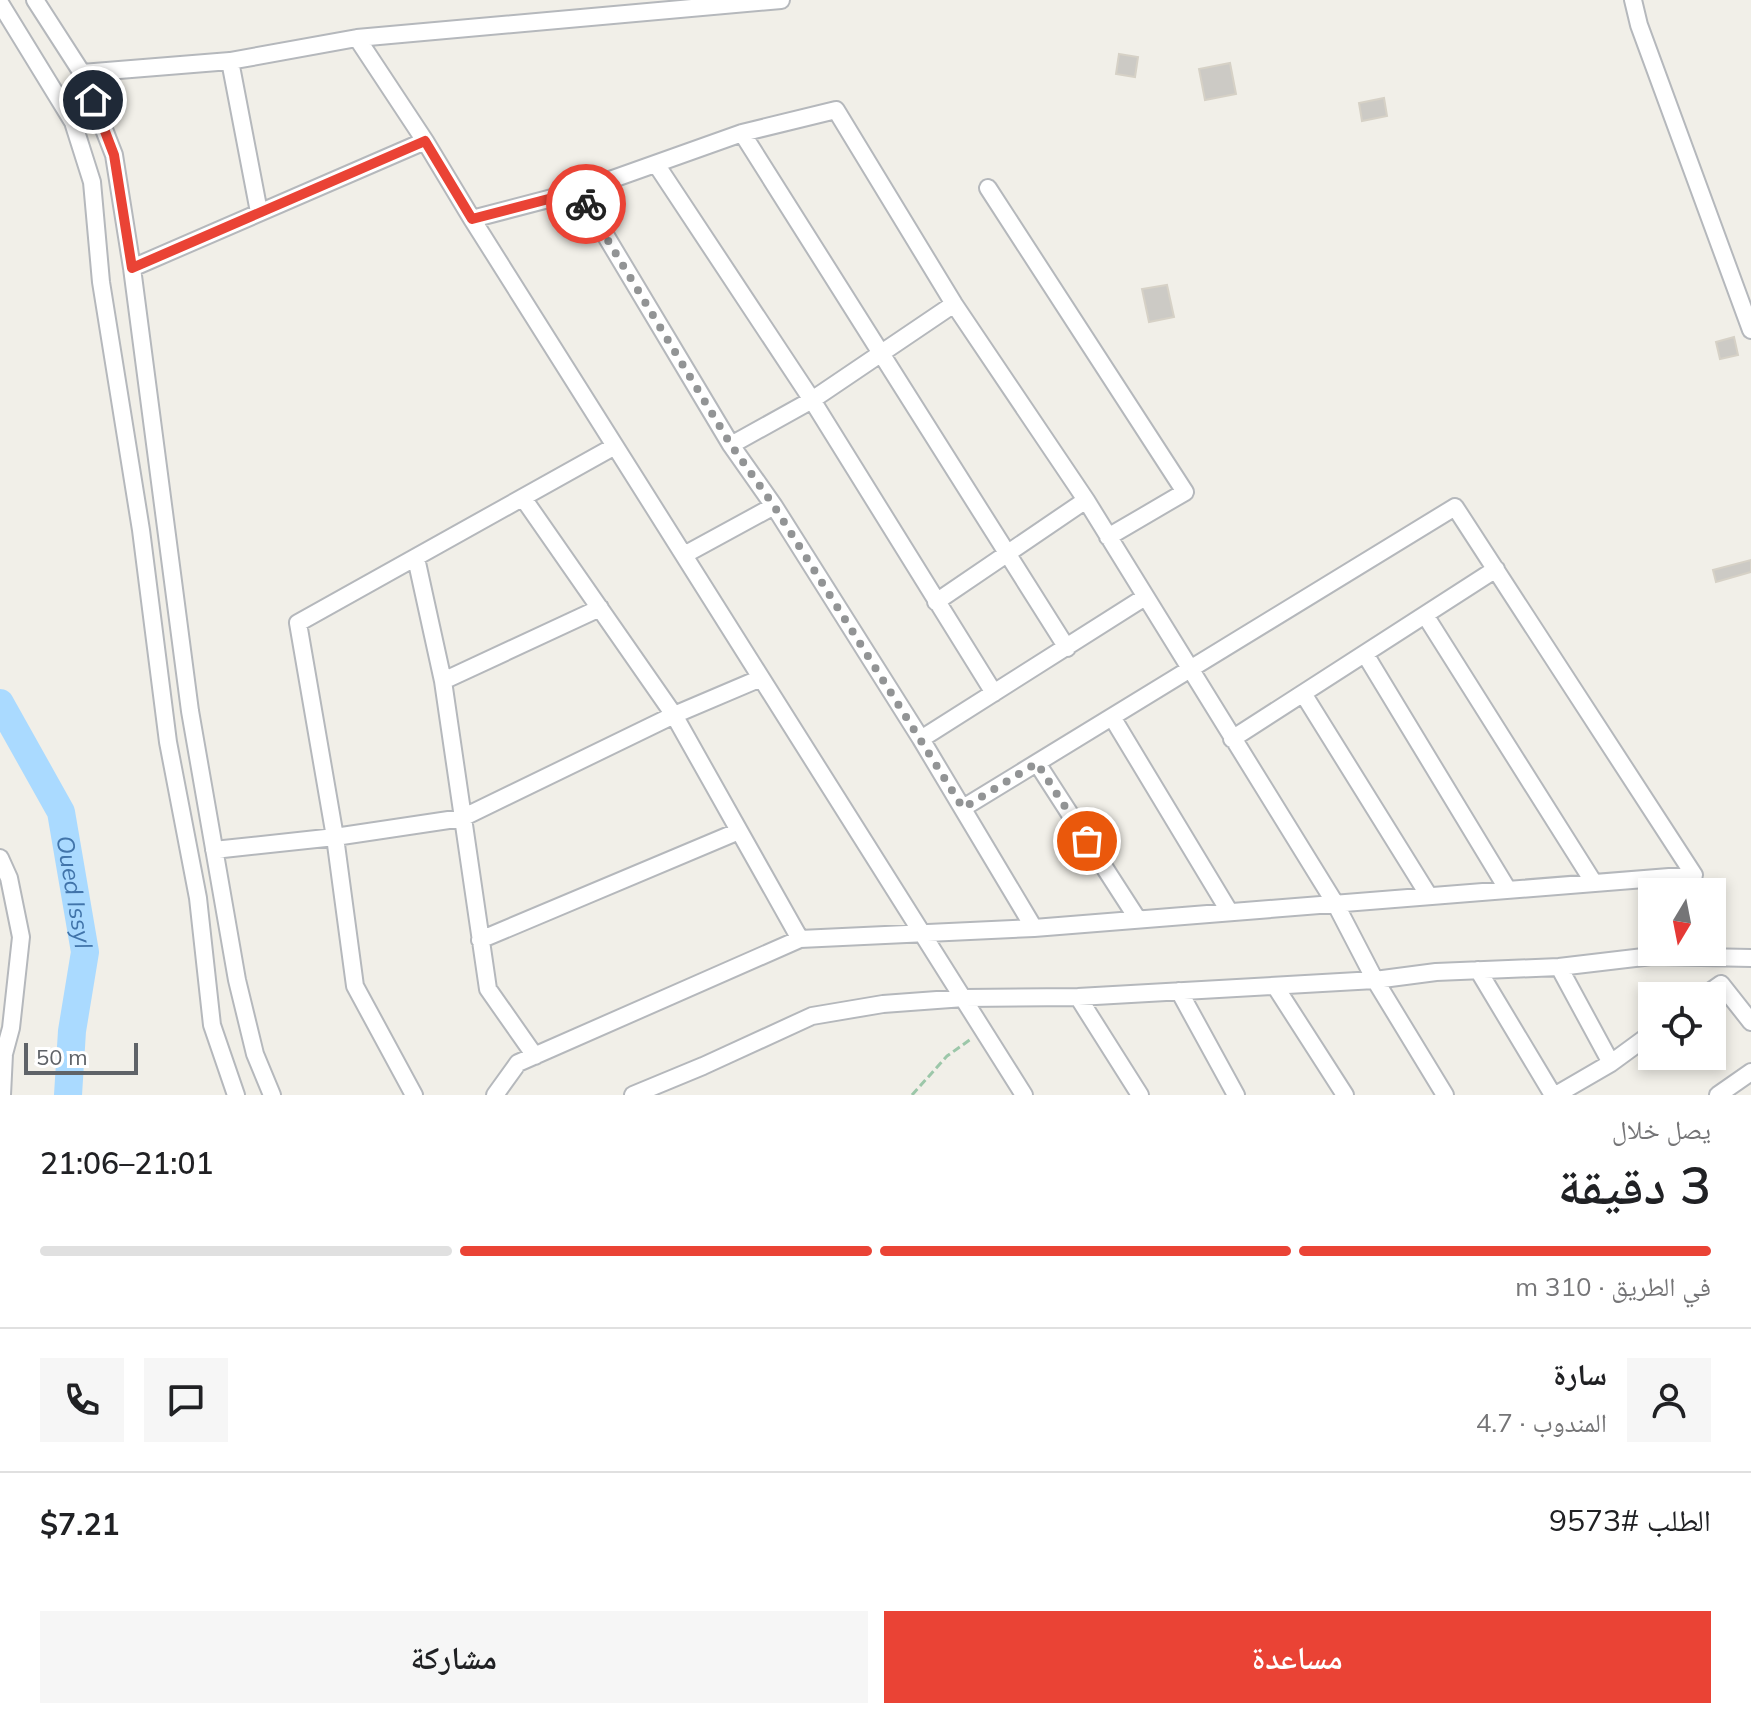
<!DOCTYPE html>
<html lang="ar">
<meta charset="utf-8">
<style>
:root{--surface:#fff;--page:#f6f6f6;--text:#202124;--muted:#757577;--line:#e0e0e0;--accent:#ea4335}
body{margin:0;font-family:Mulish,"Noto Naskh Arabic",sans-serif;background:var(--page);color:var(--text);direction:rtl;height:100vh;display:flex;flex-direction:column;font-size:30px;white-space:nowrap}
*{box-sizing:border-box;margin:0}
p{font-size:26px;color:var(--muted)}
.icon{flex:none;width:44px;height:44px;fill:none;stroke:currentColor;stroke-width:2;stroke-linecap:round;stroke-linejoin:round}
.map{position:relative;height:1095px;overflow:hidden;direction:ltr}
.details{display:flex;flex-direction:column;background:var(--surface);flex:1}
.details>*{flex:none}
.needle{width:52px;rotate:190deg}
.buttons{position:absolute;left:1638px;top:878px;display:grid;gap:16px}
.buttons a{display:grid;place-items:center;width:88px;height:88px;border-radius:0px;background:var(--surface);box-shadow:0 4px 12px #0003;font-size:40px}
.scale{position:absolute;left:24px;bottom:20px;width:114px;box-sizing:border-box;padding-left:8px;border:4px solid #5f6368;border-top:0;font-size:22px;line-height:28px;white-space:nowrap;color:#5f6368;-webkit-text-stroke:6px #fff;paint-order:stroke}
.pin{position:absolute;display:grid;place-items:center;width:68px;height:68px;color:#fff;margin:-34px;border:4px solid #fff;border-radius:50%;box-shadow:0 2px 8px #0007}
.courier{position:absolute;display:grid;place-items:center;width:80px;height:80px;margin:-40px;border:6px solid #ea4335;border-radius:50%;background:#fff;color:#222;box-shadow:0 2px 10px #0007}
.headline em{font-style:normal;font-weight:600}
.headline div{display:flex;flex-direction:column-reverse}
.headline{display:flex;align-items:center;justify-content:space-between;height:136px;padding:0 40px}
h1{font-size:52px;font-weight:600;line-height:60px}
.bar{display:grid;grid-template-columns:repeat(4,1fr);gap:12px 8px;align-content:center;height:96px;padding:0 40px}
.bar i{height:10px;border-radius:6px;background:var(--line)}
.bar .selected{background:var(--accent)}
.bar p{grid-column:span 4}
.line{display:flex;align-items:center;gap:20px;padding:0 40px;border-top:2px solid var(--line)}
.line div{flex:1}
.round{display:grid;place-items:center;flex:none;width:84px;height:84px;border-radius:0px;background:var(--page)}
.primary-button{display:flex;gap:16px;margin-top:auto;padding:16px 40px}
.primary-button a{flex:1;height:92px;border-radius:0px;background:var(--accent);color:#fff;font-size:32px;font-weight:600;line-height:92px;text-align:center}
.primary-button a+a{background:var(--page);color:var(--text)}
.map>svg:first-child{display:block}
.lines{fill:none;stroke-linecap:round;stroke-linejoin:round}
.river{stroke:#aadaff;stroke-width:28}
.building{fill:#cccac5;stroke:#d6d1c6;stroke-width:2}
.street-casing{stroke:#b5b8bc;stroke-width:20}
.path{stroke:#9cc7a9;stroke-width:3;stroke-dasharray:8 4;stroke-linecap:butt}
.street{stroke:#fff;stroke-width:16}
.done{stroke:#929495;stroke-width:8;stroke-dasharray:0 14.4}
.route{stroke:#ea4335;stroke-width:10}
.labels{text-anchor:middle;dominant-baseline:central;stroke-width:6;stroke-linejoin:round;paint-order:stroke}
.water-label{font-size:24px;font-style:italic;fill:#4174aa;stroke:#fff}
</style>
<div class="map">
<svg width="1751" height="1095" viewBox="0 0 1751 1095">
<rect width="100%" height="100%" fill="#f1efe8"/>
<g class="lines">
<!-- river -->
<path class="river" id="s1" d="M0,703L61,812L85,952L72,1031L68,1095"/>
</g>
<!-- building -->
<path class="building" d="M1119,54L1138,57L1135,77L1116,74Z
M1230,63L1236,94L1205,100L1199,69Z
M1384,98L1387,116L1362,121L1359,103Z
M1167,285L1174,317L1149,322L1142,289Z
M1734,337L1738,355L1720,359L1716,342Z
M1751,560V572L1716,582L1713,570Z"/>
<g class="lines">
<!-- street casing -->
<g class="street-casing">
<path id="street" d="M35,0L82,73L114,155L132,268L190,711L237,980L255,1054L272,1095
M1633,0L1639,25L1751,330
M0,3L73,122L92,182L101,282L141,530L168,742L198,898L212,1025L236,1095
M357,38L781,0
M230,61L259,212
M82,73L230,61L357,38L425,141L472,219L1024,1095
M742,133L1067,648
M656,164L812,400L994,693
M988,188L1185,492L1108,537
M579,191L731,445L774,506L921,739L1034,928
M472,219L579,191L742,133L836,110L954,304L1086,500L1335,903L1375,980L1445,1095
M132,268L425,141
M731,445L812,400L954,304
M523,498L674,715L800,939
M684,555L774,506
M416,558L443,681L488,989L535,1056
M936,602L1086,500
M1425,615L1594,883
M1365,654L1508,890
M443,681L600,608
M1304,695L1429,896
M1112,717L1229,911
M921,739L1145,597
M1232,739L1496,569
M1037,763L1137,918
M214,850L335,837L462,818L674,715L761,678
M0,858L9,878L21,937L11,1028L4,1054L2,1095
M480,940L739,831
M1559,967L1611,1063
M1478,970L1553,1095
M1275,986L1345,1095
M1179,991L1236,1095
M1704,996L1721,984L1751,1022
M1078,997L1140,1095
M414,1095L355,986L335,837L298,623L615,446
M495,1095L518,1063L800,939L1034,928L1694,875L1455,507L963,808
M633,1095L703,1066L812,1016L883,1004L964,998L1078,997L1375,980L1436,972L1559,967L1652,956L1751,958
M1556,1095L1611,1063L1652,1033
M1718,1095L1751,1072"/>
</g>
<!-- path -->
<path class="path" d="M912,1095L947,1056L971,1039"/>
<!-- street -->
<use href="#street" class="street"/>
</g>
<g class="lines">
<!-- done -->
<path class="done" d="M586,204L731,445L774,506L963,808L1037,763L1087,841"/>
<!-- route -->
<path class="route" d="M93,100L114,155L132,268L425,141L472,219L579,191L586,204"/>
</g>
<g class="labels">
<!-- water labels -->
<g class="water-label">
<text stroke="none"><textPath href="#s1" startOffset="206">Oued Issyl</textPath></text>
</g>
</g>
</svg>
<div class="buttons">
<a><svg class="needle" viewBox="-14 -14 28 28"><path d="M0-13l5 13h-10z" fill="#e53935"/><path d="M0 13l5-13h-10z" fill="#757577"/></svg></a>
<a><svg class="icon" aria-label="locate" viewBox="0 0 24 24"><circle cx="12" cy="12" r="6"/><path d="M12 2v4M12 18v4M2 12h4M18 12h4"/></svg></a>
</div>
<div class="scale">50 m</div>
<div class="pin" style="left:1087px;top:841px;background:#ea580c"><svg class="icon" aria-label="bag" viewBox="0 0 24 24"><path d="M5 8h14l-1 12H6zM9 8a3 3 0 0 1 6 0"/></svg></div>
<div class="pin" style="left:93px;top:100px;background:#1f2937"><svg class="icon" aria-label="home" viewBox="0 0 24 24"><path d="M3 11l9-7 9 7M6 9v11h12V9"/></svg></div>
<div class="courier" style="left:586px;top:204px"><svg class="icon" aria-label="bike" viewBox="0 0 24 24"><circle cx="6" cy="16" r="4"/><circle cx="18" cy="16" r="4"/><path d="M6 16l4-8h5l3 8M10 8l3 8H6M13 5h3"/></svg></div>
</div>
<section class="details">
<div class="headline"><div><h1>3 دقيقة</h1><p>يصل خلال</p></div><em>21:01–21:06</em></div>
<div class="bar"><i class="selected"></i><i class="selected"></i><i class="selected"></i><i></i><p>في الطريق · 310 m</p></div>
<div class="line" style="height:144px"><a class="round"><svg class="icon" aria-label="person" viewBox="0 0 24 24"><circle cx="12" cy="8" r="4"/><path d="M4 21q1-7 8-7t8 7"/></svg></a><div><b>سارة</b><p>المندوب · 4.7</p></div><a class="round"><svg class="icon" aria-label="chat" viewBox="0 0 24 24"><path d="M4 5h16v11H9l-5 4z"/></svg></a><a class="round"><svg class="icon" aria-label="phone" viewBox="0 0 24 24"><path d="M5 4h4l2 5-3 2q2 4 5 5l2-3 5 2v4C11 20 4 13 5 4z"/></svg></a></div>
<div class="line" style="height:104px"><div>الطلب #9573</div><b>$7.21</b></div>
<div class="primary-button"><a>مساعدة</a><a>مشاركة</a></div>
</section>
